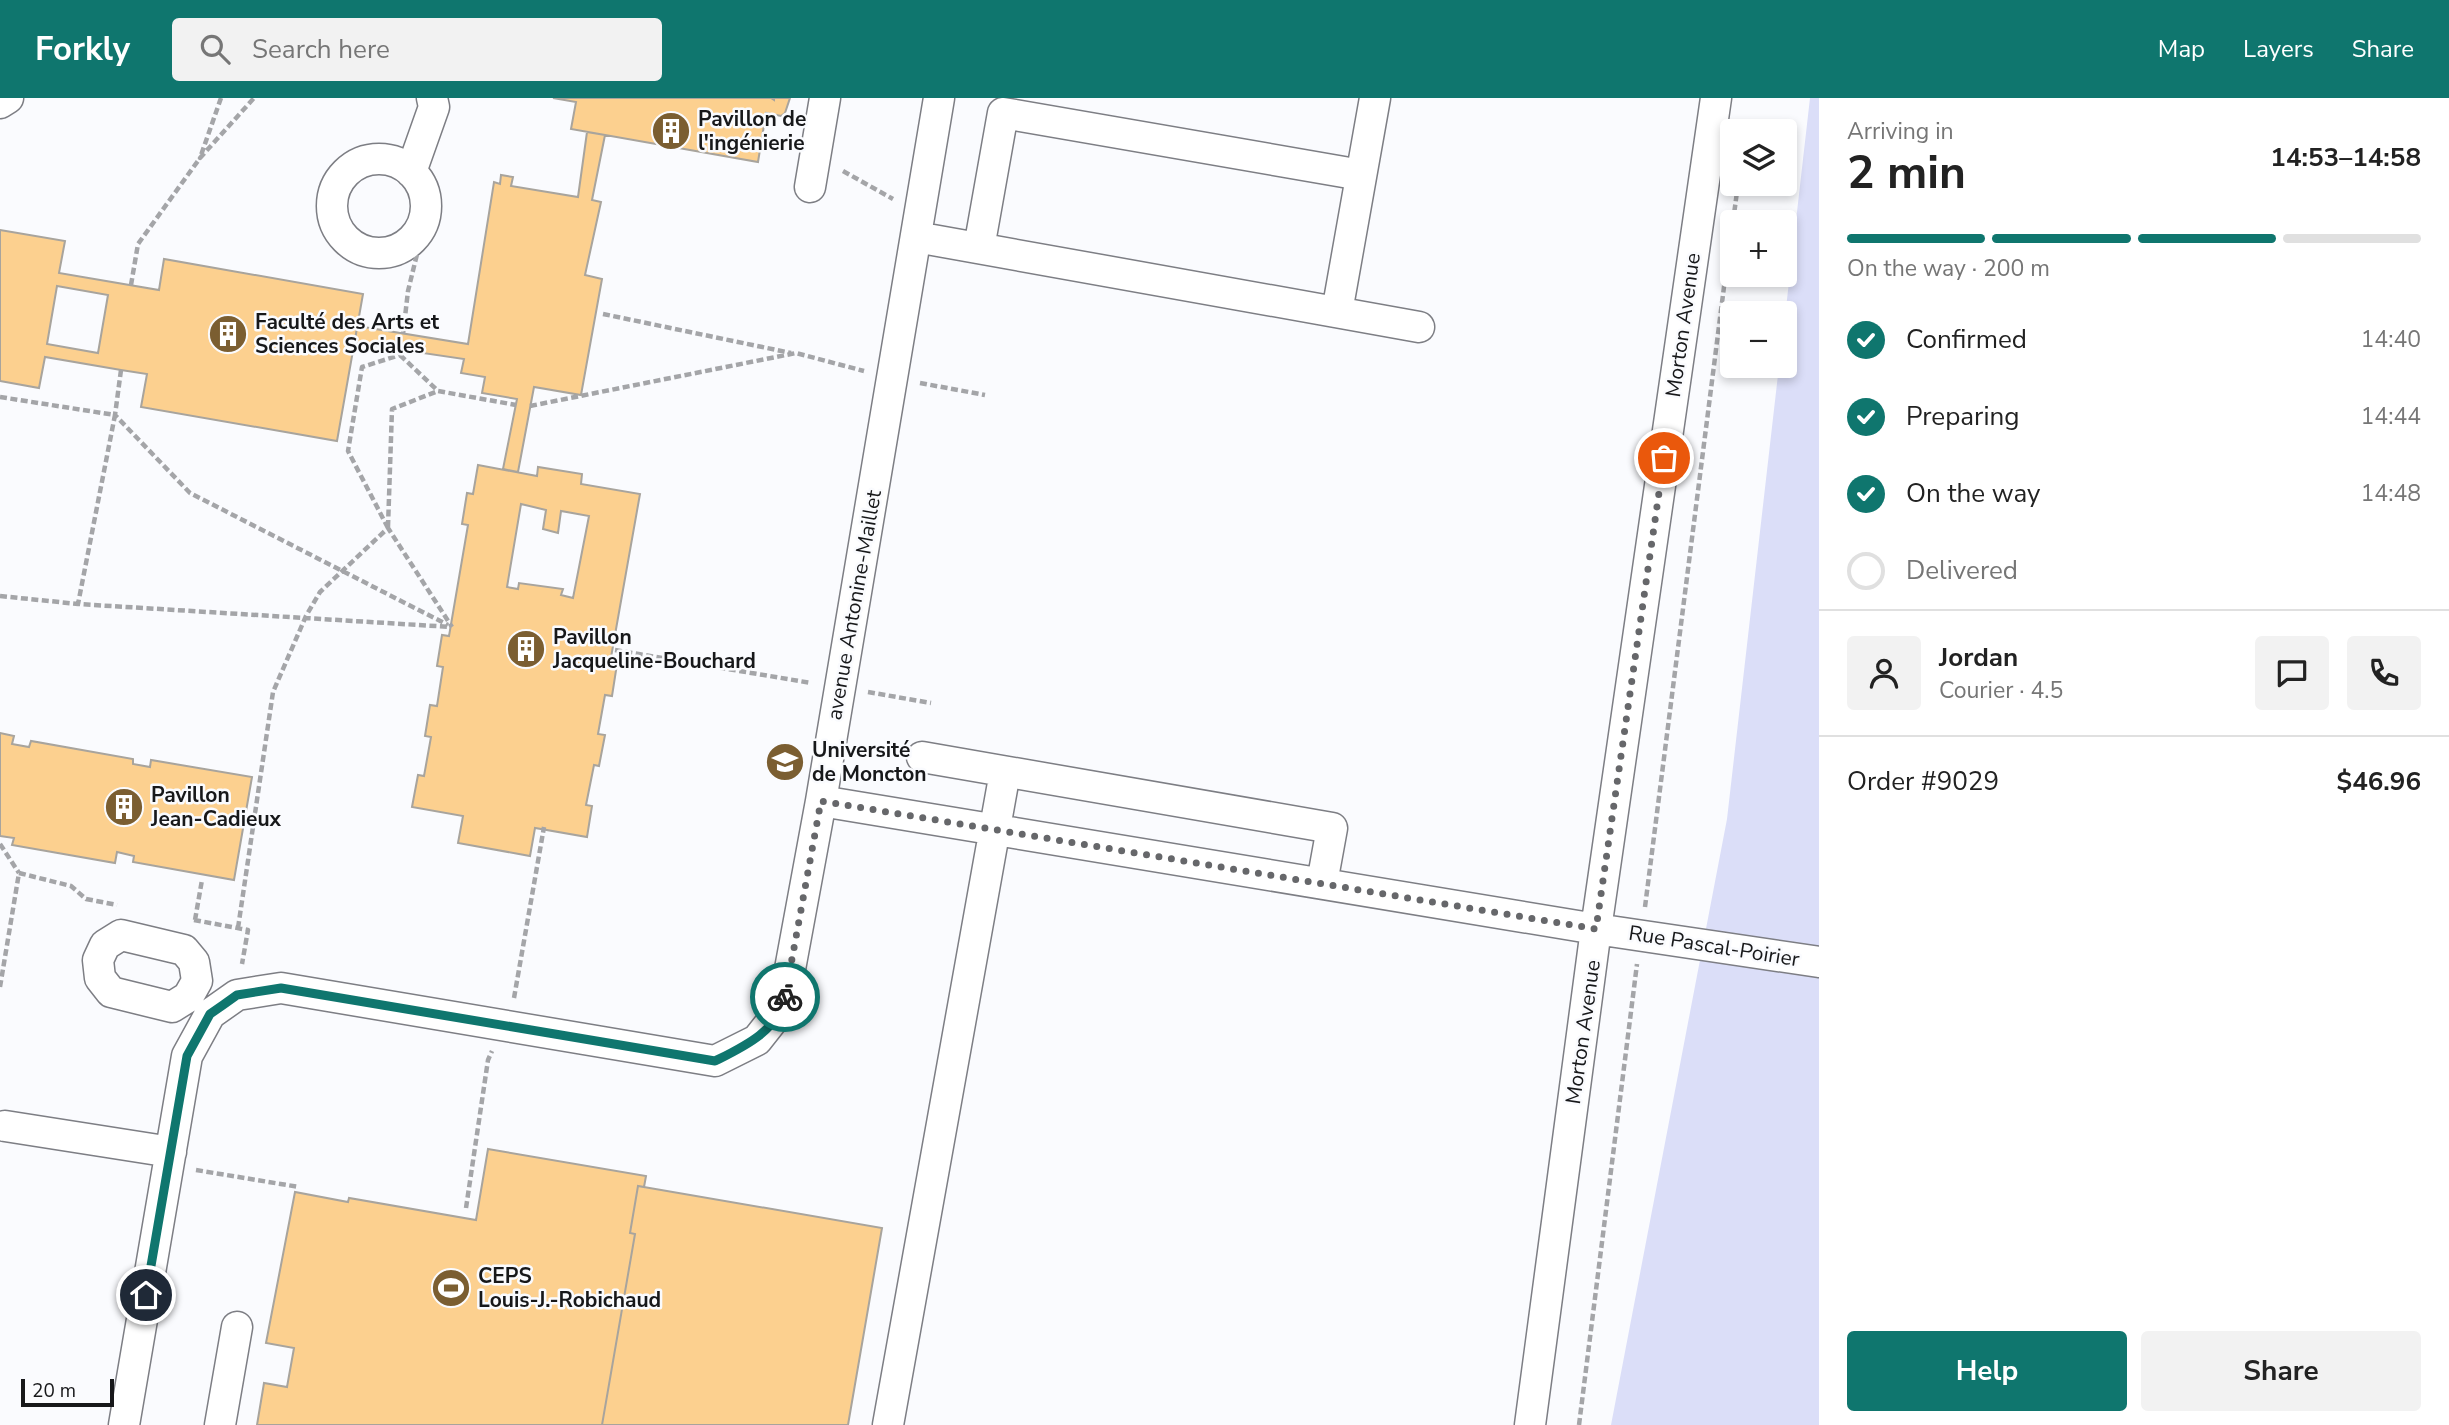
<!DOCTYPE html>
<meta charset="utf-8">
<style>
:root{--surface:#fff;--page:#f2f2f2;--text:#222;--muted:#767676;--line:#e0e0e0;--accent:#0f766e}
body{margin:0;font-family:"Nunito Sans",sans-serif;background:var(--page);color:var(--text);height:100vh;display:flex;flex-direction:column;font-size:26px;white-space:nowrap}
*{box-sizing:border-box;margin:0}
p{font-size:23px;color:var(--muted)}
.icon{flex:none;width:38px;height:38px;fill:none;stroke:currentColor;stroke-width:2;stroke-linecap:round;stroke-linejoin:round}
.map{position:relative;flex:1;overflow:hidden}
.details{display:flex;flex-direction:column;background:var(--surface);width:630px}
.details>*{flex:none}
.tools{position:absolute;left:1720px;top:21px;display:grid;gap:14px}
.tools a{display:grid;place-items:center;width:77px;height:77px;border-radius:7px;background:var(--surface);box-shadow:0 4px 10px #0003;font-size:35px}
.scale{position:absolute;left:21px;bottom:18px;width:93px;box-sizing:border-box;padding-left:7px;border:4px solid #17181a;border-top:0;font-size:19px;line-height:24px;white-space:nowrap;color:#17181a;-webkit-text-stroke:5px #fafbfe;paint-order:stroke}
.pin{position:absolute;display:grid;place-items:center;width:60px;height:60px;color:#fff;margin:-30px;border:4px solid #fff;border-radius:50%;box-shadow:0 2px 7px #0007}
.courier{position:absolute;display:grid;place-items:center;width:70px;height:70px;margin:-35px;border:5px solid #0f766e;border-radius:50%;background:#fff;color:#222;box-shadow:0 2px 9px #0007}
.head em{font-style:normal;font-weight:700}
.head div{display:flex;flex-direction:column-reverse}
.head{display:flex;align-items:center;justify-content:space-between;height:119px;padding:0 28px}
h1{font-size:46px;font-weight:700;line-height:52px}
.bar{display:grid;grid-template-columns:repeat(4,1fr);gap:10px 7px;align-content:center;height:84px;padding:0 28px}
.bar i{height:9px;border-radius:5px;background:var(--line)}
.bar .on{background:var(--accent)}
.bar p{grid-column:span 4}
.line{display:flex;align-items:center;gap:18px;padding:0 28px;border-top:2px solid var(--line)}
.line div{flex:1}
.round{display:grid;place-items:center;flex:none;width:74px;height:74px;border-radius:7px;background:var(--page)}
ol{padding:0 28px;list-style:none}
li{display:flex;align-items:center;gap:21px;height:77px}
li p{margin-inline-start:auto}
li .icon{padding:7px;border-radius:50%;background:var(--accent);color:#fff;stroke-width:4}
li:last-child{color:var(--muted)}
li i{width:38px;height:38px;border:4px solid var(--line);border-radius:50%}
.button{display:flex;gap:14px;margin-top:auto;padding:14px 28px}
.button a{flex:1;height:80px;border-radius:7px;background:var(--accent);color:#fff;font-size:28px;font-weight:700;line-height:80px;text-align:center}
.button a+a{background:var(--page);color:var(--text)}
header{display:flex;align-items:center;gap:42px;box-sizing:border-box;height:98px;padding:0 35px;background:var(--accent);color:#fff}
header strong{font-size:33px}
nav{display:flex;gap:38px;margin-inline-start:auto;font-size:24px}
.search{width:490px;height:63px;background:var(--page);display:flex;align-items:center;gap:18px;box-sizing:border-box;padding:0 24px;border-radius:7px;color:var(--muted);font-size:26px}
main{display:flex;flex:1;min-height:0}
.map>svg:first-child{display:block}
.green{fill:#dbdef8}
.building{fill:#fcd08f;stroke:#a8a49d;stroke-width:2;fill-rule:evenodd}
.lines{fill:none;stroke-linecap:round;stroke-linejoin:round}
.minor-casing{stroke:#7d7e84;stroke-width:33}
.path{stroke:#a4a5a8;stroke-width:4.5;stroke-dasharray:7 3.5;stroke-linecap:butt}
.minor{stroke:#fff;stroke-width:30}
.done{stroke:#66676a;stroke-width:7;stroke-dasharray:0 12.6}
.route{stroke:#0f766e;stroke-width:9}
.labels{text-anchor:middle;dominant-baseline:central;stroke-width:5;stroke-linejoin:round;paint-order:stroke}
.poi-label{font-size:21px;font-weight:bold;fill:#17181a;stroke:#fafbfe;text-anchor:start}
.street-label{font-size:21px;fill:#17181a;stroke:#fafbfe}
</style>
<header>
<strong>Forkly</strong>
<div class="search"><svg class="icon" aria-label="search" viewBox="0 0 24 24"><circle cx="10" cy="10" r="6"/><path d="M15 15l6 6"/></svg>Search here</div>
<nav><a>Map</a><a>Layers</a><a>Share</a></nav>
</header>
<main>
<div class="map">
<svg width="1819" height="1327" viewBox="0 0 1819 1327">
<rect width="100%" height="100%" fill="#fafbfe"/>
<!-- green -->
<path class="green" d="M1810,0H1819V1327H1611L1727,721L1779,268H1785V219Z"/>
<!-- building -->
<path class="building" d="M553,0H771L774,2V0H790L785,15L781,18L766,15L758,64L571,31L576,4Z
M587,34L605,37L592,102L601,104L585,177L602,181L581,297L534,289L518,374L503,371L517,301L482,295L485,279L461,275L464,261L355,245L357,228L468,246L494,84L500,86L501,77L513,79L511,88L578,99Z
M0,132L65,143L59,175L159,192L164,161L363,196L337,343L141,309L147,276L121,272L45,259L39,290L0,283ZM57,188L108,197L98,255L47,246Z
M478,367L537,378L538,369L582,376L581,386L640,396L610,565L617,566L612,598L605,597L598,636L605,637L599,668L594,667L586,707L592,708L587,739L535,730L530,758L458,745L463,718L412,709L418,677L424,678L431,639L425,638L430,607L437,608L443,569L437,568L442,537L449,538L468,427L462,426L467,395L473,396ZM521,406L546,412L543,431L558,435L561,413L589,418L573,500L561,497L563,491L519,485L518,491L507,489Z
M0,635L14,638L12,646L29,649L31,643L133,661V666L150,669L151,662L252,679L234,782L133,764L134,758L117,754L115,765L12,747L14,740L0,738Z
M488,1051L646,1078L644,1089L638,1088L630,1135L635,1136L602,1327H257L264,1285L287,1289L294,1250L266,1245L295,1094L348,1104L349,1100L476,1122Z
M638,1088L882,1130L848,1327H602L635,1136L630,1135Z"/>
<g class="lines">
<!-- minor casing -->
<g class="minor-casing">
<path id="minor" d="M0,5L8,0
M332 108a47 47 0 1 1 94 0a47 47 0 1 1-94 0Z
M411,74L434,9L432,0
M810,89L825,0
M916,139L1419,229
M979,150L1003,15L1361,77
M1337,214L1375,0
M922,659L1332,730L1322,785
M821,703L1596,831L1819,864
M121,837L184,852L194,864L197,883L188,899L172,909L111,894L100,880L98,862L105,847Z
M5,1028L171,1054
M124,1327L187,958L210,916L237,897L281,890L715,963L757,942L783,909L821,703L939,0
M220,1327L237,1229
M888,1327L1005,674
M1530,1327L1596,831L1716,0"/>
</g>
<!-- path -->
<path class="path" d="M221,0L200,60L254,0
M843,73L893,101
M1733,124L1738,86
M131,187L138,146L200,60
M603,216L791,255
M403,236L408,193L432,95
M400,257L438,293L516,307
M121,272L115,317L190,395L448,527
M920,285L985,297
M0,299L115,317L78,506
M530,308L796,255L864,273
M388,429L392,311L438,293
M388,430L348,353L362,269L400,257V252
M0,498L78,506L451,529
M615,552L811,585
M868,594L931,605
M0,746L19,775
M1645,809L1732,126
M194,822L248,832L242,866
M195,822L202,782
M238,830L273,594L306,518L320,494L388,430L452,529
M0,889L19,775L71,788L86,801L117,807
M514,900L544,729
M196,1072L299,1089
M466,1110L488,962L492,953
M1579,1327L1637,866"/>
<!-- minor -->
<use href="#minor" class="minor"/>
</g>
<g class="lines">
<!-- done -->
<path class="done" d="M785,899L821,703L1596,831L1664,360"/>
<!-- route -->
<path class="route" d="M146,1197L187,958L210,916L223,907L237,897L281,890L715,963C743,949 778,933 785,899"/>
</g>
<!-- icons -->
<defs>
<g id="building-disc" transform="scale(2.0125)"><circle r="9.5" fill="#7b5e31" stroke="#fafbfe"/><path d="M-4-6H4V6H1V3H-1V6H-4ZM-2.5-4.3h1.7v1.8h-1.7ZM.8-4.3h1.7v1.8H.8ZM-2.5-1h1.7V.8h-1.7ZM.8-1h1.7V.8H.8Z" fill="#fff"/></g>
<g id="university-disc" transform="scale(2.0125)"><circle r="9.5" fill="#7b5e31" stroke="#fafbfe"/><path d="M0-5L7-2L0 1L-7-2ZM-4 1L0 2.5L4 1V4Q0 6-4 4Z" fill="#fff"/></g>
<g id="stadium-disc" transform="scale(2.0125)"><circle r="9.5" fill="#7b5e31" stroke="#fafbfe"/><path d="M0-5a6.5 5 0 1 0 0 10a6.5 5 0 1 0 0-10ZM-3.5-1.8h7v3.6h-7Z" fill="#fff"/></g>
</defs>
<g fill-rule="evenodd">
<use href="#building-disc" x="671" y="33"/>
<use href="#building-disc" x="228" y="236"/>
<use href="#building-disc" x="526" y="551"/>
<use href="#university-disc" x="785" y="664"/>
<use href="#building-disc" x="124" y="709"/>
<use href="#stadium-disc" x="451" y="1190"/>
</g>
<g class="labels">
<!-- poi labels -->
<g class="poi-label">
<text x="698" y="21">Pavillon de<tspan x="698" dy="24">l'ingénierie</tspan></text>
<text x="255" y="224">Faculté des Arts et<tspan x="255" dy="24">Sciences Sociales</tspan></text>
<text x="553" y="539">Pavillon<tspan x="553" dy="24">Jacqueline-Bouchard</tspan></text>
<text x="812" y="652">Université<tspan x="812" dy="24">de Moncton</tspan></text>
<text x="151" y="697">Pavillon<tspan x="151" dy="24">Jean-Cadieux</tspan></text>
<text x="478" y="1178">CEPS<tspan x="478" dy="24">Louis-J.-Robichaud</tspan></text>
</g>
<!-- street labels -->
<g class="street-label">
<text transform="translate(1683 227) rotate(-82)">Morton Avenue</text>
<text transform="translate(854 507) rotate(-80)">avenue Antonine-Maillet</text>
<text transform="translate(1714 848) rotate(9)">Rue Pascal-Poirier</text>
<text transform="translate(1583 934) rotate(-82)">Morton Avenue</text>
</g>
</g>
</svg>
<div class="tools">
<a><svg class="icon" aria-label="layers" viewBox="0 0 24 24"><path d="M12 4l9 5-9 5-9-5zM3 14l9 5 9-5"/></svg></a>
<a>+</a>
<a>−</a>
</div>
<div class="scale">20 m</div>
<div class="pin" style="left:1664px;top:360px;background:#ea580c"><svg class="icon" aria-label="bag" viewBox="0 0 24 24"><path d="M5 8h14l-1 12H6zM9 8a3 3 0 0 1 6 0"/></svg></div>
<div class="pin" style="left:146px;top:1197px;background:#1f2937"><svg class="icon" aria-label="home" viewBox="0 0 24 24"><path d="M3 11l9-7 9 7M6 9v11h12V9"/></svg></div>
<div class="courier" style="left:785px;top:899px"><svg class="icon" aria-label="bike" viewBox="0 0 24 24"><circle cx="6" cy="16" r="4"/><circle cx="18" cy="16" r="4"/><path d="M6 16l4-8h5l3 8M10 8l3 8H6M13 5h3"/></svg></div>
</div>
<section class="details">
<div class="head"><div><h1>2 min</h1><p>Arriving in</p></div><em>14:53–14:58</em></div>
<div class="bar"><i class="on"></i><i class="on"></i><i class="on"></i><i></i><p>On the way · 200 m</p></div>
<ol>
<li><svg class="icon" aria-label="check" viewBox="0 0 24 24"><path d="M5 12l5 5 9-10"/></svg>Confirmed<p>14:40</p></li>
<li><svg class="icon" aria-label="check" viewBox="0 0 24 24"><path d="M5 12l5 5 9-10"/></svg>Preparing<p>14:44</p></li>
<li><svg class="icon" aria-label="check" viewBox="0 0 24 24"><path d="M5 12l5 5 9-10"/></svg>On the way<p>14:48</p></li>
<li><i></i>Delivered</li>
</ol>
<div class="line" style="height:126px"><a class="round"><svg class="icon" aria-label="person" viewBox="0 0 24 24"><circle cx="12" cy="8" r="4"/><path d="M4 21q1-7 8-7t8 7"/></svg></a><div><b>Jordan</b><p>Courier · 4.5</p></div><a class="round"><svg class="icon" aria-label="chat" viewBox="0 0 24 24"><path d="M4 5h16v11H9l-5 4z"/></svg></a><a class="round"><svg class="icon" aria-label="phone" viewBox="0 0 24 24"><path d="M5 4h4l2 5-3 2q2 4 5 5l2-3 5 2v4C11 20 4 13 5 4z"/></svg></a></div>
<div class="line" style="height:91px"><div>Order #9029</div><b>$46.96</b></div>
<div class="button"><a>Help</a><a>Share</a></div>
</section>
</main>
